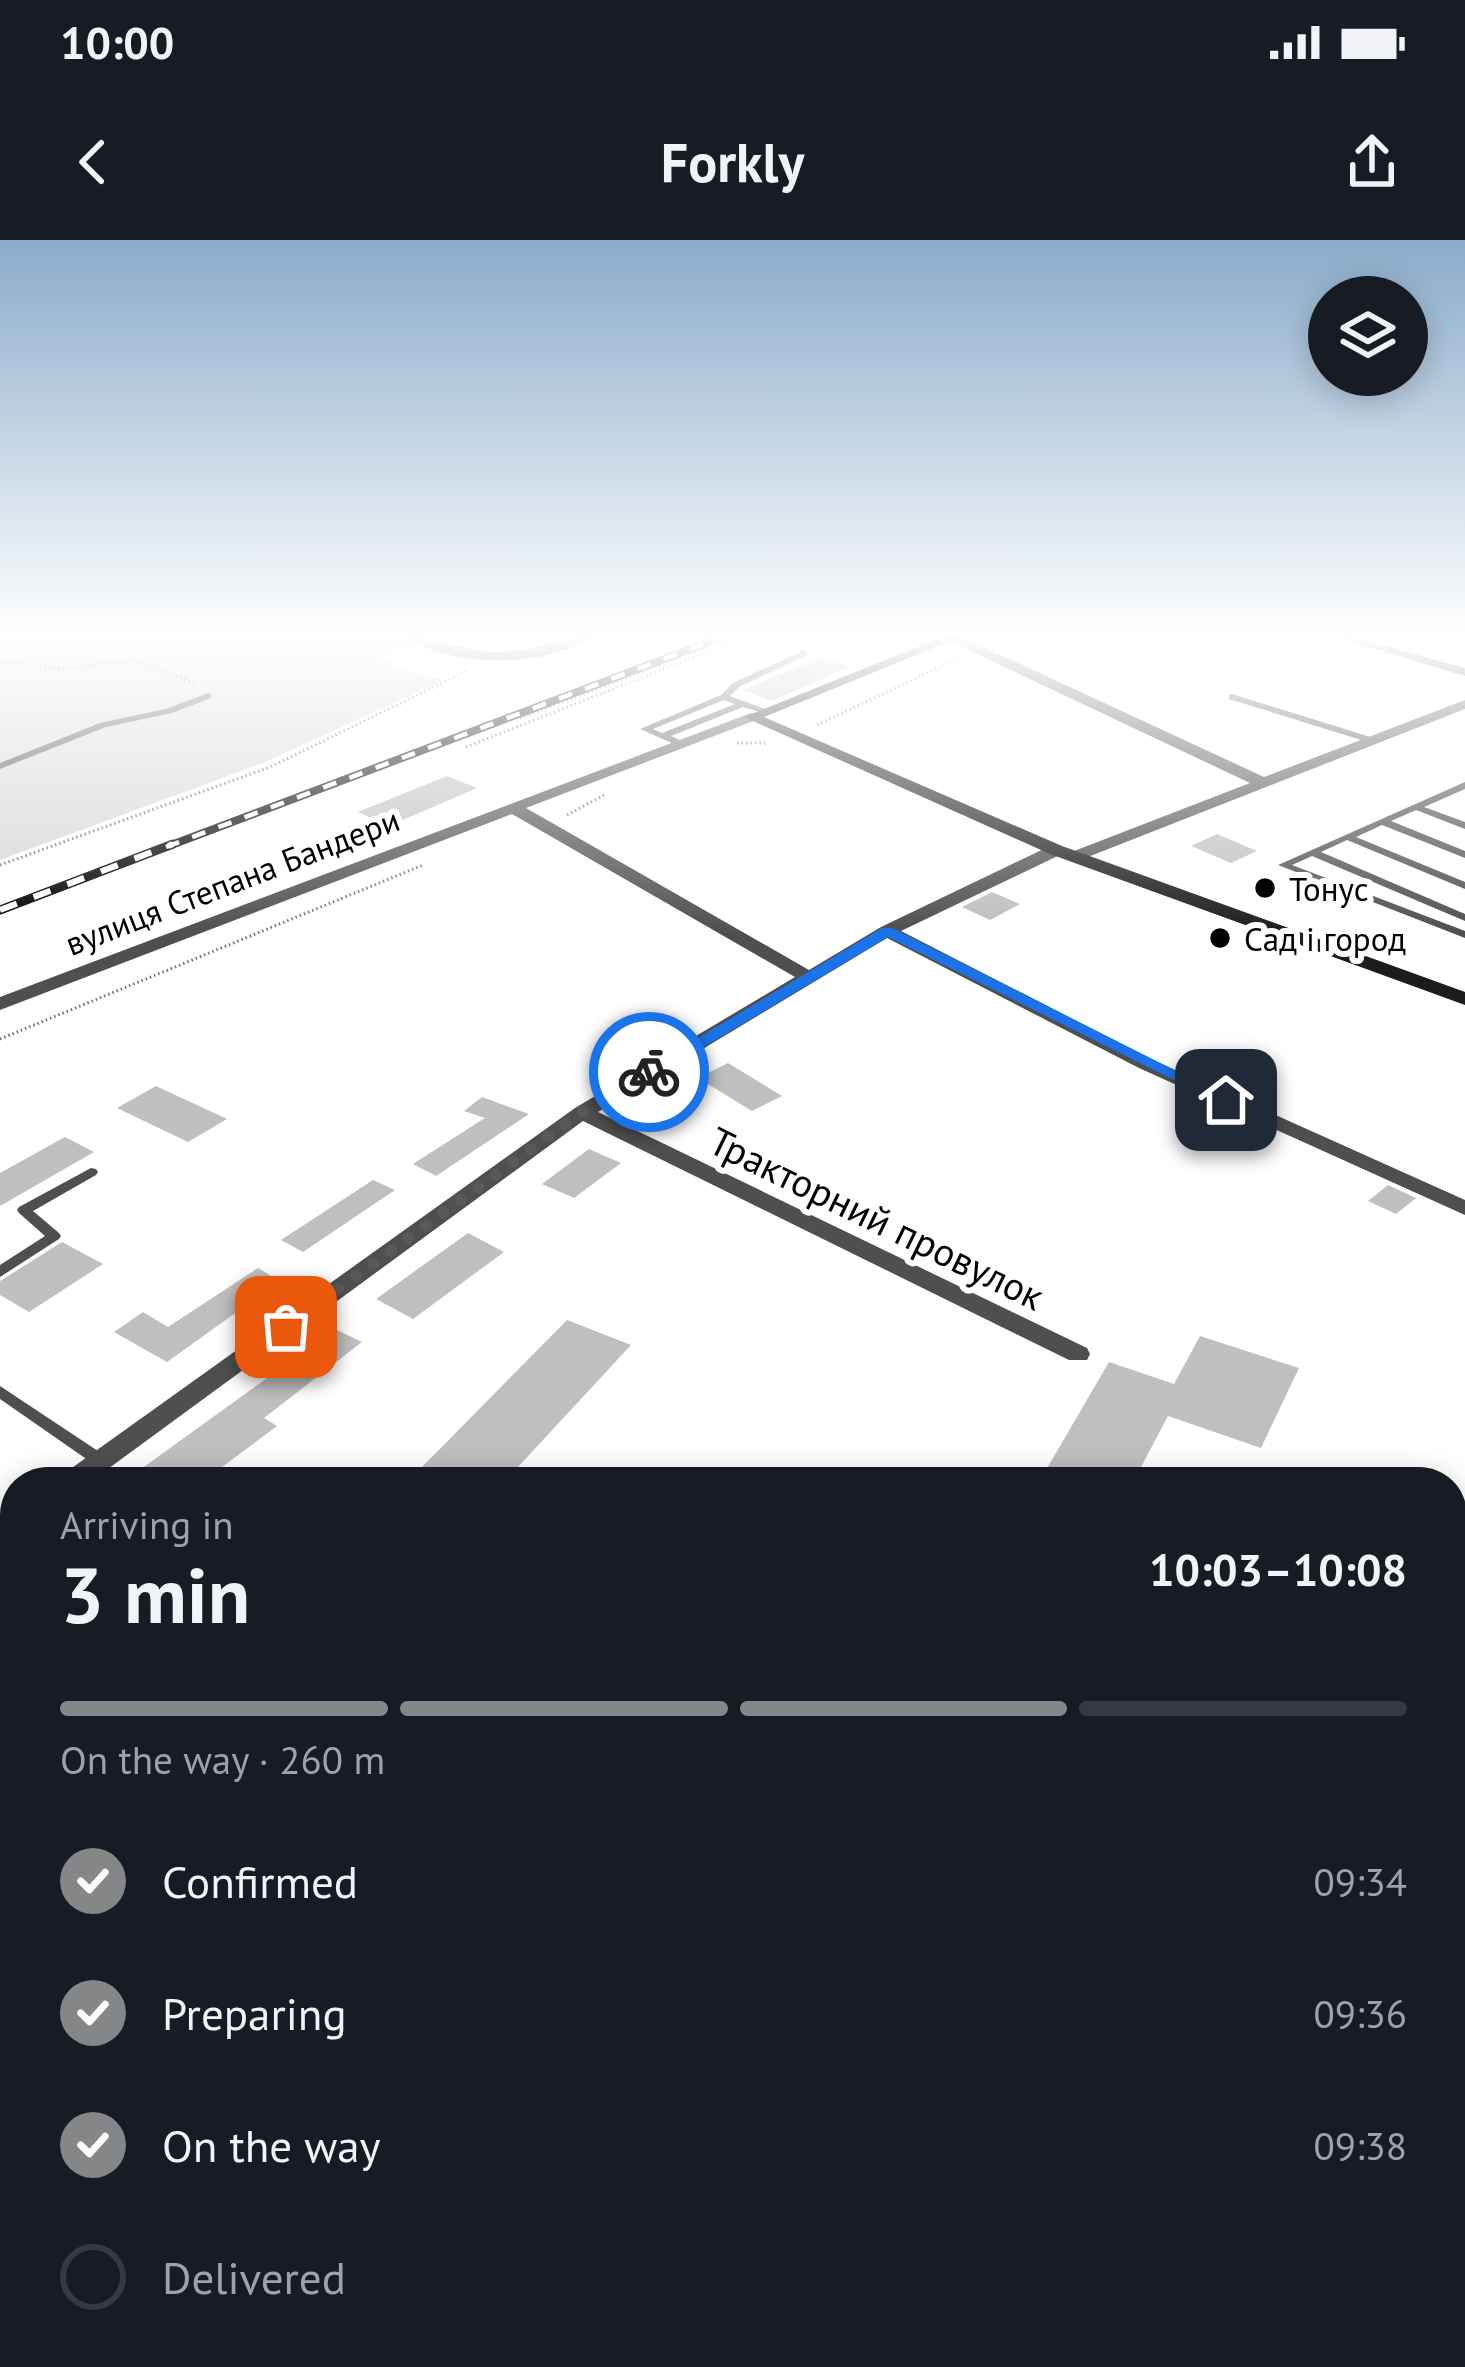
<!DOCTYPE html>
<meta charset="utf-8">
<style>
:root{--surface:#171b24;--page:#20242c;--text:#f1f3f6;--muted:#9ea1a6;--line:#363941;--accent:#858687}
body{margin:0;font-family:"PT Sans",sans-serif;background:var(--page);color:var(--text);height:100vh;display:flex;flex-direction:column;font-size:45px;white-space:nowrap}
*{box-sizing:border-box;margin:0}
p{font-size:39px;color:var(--muted)}
.icon{flex:none;width:66px;height:66px;fill:none;stroke:currentColor;stroke-width:2;stroke-linecap:round;stroke-linejoin:round}
.map{position:relative;flex:1;overflow:hidden}
.sheet{position:absolute;left:0px;top:1227px;width:1467px;height:900px;display:flex;flex-direction:column;background:var(--surface);border-radius:48px 48px 0 0;box-shadow:0 6px 30px #0003}
.sheet>*{flex:none}
.buttons{position:absolute;left:1308px;top:36px;display:grid;gap:24px}
.buttons a{display:grid;place-items:center;width:120px;height:120px;border-radius:50%;background:var(--surface);box-shadow:0 6px 30px #0003;font-size:60px}
.pin{position:absolute;display:grid;place-items:center;width:102px;height:102px;color:#fff;margin:-51px;border-radius:24px;box-shadow:0 6px 18px #0006}
.courier{position:absolute;display:grid;place-items:center;width:120px;height:120px;margin:-60px;border:9px solid #1a73e8;border-radius:50%;background:#fff;color:#222;box-shadow:0 3px 15px #0007}
.summary em{font-style:normal;font-weight:700}
.summary div{display:flex;flex-direction:column-reverse}
.summary{display:flex;align-items:center;justify-content:space-between;height:204px;padding:0 60px}
h1{font-size:78px;font-weight:700;line-height:90px}
.bar{display:grid;grid-template-columns:repeat(4,1fr);gap:18px 12px;align-content:center;height:144px;padding:0 60px}
.bar i{height:15px;border-radius:9px;background:var(--line)}
.bar .active{background:var(--accent)}
.bar p{grid-column:span 4}
ol{padding:0 60px;list-style:none}
li{display:flex;align-items:center;gap:36px;height:132px}
li p{margin-inline-start:auto}
li .icon{padding:12px;border-radius:50%;background:var(--accent);color:#fff;stroke-width:4}
li:last-child{color:var(--muted)}
li i{width:66px;height:66px;border:6px solid var(--line);border-radius:50%}
.status{display:flex;justify-content:space-between;align-items:center;height:84px;padding:0 60px;background:var(--surface);direction:ltr}
.status svg{height:33px;fill:currentColor}
header{display:flex;justify-content:space-between;align-items:center;height:156px;padding:0 60px;background:var(--surface);font-size:54px;font-weight:700}
.map>svg:first-child{display:block}
.green{fill:#d6d6d6}
.building{fill:#bfbfbf}
.lines{fill:none;stroke-linecap:round;stroke-linejoin:round}
.path-far1{stroke:#717171;stroke-width:3;stroke-dasharray:1.5 3;stroke-linecap:butt}
.path{stroke:#717171;stroke-width:8;stroke-dasharray:4.5 9;stroke-linecap:butt}
.lane{fill:#4f4f4f;fill-rule:evenodd}
.street{fill:#4f4f4f;fill-rule:evenodd}
.secondary{fill:#1c1c1c;fill-rule:evenodd}
.rail-far1-casing{stroke:#000;stroke-width:8}
.rail-casing{stroke:#000;stroke-width:9}
.rail-far1{stroke:#fff;stroke-width:4.5;stroke-dasharray:14;stroke-linecap:butt}
.rail{stroke:#fff;stroke-width:6;stroke-dasharray:18;stroke-linecap:butt}
.path-bridge{stroke:#717171;stroke-width:3;stroke-dasharray:1.5 3;stroke-linecap:butt}
.route{fill:#1a73e8}
.done{stroke:#595959;stroke-width:12;stroke-dasharray:0 21.6}
.poi-dot{fill:#000;stroke:#fff;stroke-width:4.5}
.labels{text-anchor:middle;dominant-baseline:central;stroke-width:12;stroke-linejoin:round;paint-order:stroke}
.far-street-label{font-size:33px;fill:#000;stroke:#fff}
.far-poi-label{font-size:33px;fill:#000;stroke:#fff;text-anchor:start}
.street-label{font-size:39px;fill:#000;stroke:#fff}
</style>
<div class="status"><b>10:00</b><svg viewBox="0 0 49 12"><path d="M0 12V9h3v3zM5 12V6h3v6zM10 12V3h3v9zM15 12V0h3v12zM26 1h20v11H26zM47 4h2v5h-2z"/></svg></div>
<header><svg class="icon" aria-label="back" viewBox="0 0 24 24"><path d="M15 5l-7 7 7 7"/></svg>Forkly<svg class="icon" aria-label="share" viewBox="0 0 24 24"><path d="M12 15V3M7 8l5-5 5 5M5 13v7h14v-7"/></svg></header>
<div class="map">
<svg width="1465" height="2127" viewBox="0 0 1465 2127">
<rect width="100%" height="100%" fill="#fff"/>
<!-- green -->
<path class="green" d="M0,396H393L412,404L380,416L396,427L444,440L263,523L0,620Z"/>
<!-- building -->
<path class="building" d="M821,417L850,427L771,461L743,450Z
M447,536L477,548L389,586L358,572Z
M1217,594L1257,611L1231,623L1191,606Z
M992,652L1020,664L990,680L962,667Z
M728,823L782,856L752,871L698,838Z
M156,846L227,879L188,902L117,868Z
M482,857L529,874L436,936L413,924L485,878L464,871Z
M65,897L94,912L0,966V933Z
M589,909L621,923L574,958L542,944Z
M373,940L395,950L303,1012L281,1000Z
M1388,945L1416,958L1396,974L1368,961Z
M468,993L504,1012L413,1079L376,1059Z
M62,1002L103,1024L29,1072L0,1055V1041Z
M258,1028L280,1041L167,1122L114,1092L143,1072L168,1087Z
M567,1080L631,1105L504,1242H452L421,1228Z
M335,1089L362,1102L264,1178L277,1186L202,1242H123Z
M1200,1096L1299,1128L1261,1208L1168,1176L1133,1242H1039L1109,1122L1174,1144Z"/>
<g class="lines">
<!-- path-far1 -->
<path class="path-far1" d="M0,421L63,429L134,420L197,444
M520,478L737,396
M817,485L959,418
M737,503H768
M466,507L748,396
M567,575L604,555
M0,625L270,527L467,431
M0,799L423,625"/>
<!-- path -->
<path class="path" d="M0,1713L15,1718
M606,2112L629,2127"/>
<!-- lane -->
<path class="lane" d="M804,410L808,413L807,415L739,447L730,456L767,470V474L743,467L671,496L684,502L686,504L681,507L640,489L721,455L733,443ZM724,460L735,464L662,493L653,489Z
M208,453L211,454V458L172,473L106,487L0,529V523L100,483L166,469Z
M1232,454L1377,499L1379,501L1371,503L1229,459V455Z
M1465,542V549L1424,567L1465,582V589L1416,570L1391,581L1465,611V618L1382,585L1356,597L1465,642V649L1347,600L1321,612L1465,674V681L1312,616L1292,625L1465,691V698L1278,625Z
M91,928L96,929L98,932L96,935L33,971L59,993L61,996L59,999L0,1037V1025L45,996L19,973L17,970L19,967Z
M0,1146L107,1217L109,1221L107,1225H95L0,1159Z"/>
<!-- street -->
<path class="street" d="M402,396C433,395 463,411 495,412C530,413 562,395 597,396C544,428 455,429 402,396Z
M946,396H960L1264,537L1465,460V469L1075,622L1069,621V613L1250,543L947,400Z
M1331,396H1351L1465,428V436Z
M751,473L756,474V480L526,568L809,730L881,687L1050,606H1062V614L901,691L1153,820L1465,960V975L1139,828L887,698L598,872L1087,1108L1090,1114L1087,1120H1069L583,881L90,1242H58L62,1235L575,868L795,737L512,574L0,770V757Z
M15,1272V1296L0,1302V1278Z
M0,1783L15,1789V1827L0,1821Z
M465,2112H522L528,2127H472Z"/>
<!-- secondary -->
<path class="secondary" d="M945,396H963L764,477L1062,606L1465,752V765L1050,614L744,477Z"/>
<!-- rail-far1 casing -->
<g class="rail-far1-casing">
<path id="rail-far1" d="M166,607L725,396"/>
</g>
<!-- rail casing -->
<g class="rail-casing">
<path id="rail" d="M0,670L173,604"/>
</g>
<!-- rail-far1 -->
<use href="#rail-far1" class="rail-far1"/>
<!-- rail -->
<use href="#rail" class="rail"/>
<!-- path-bridge -->
<path class="path-bridge" d="M716,396L736,402"/>
</g>
<!-- sky -->
<linearGradient id="sky" x2="0" y2="1"><stop stop-color="#8aabca"/><stop offset="0.57" stop-color="#fff"/><stop offset="1" stop-color="#fff" stop-opacity="0"/></linearGradient>
<rect width="1465" height="693" fill="url(#sky)"/>
<!-- route -->
<path class="route" d="M882,688H892L1234,860L1220,863L888,697L655,836L641,832Z"/>
<g class="lines">
<!-- done -->
<path class="done" d="M286,1087L582,872L649,832"/>
</g>
<!-- markers -->
<g class="poi-dot">
<circle cx="1265" cy="648" r="12"/>
<circle cx="1220" cy="698" r="12"/>
</g>
<g class="labels">
<!-- far-street labels -->
<g class="far-street-label">
<text transform="translate(232 641) rotate(-21)">вулиця Степана Бандери</text>
</g>
<!-- far-poi labels -->
<g class="far-poi-label">
<text x="1289" y="648">Тонус</text>
<text x="1244" y="698">Сад і город</text>
</g>
<!-- street labels -->
<g class="street-label">
<text transform="translate(877 978) rotate(26)">Тракторний провулок</text>
</g>
</g>
</svg>
<div class="buttons">
<a><svg class="icon" aria-label="layers" viewBox="0 0 24 24"><path d="M12 4l9 5-9 5-9-5zM3 14l9 5 9-5"/></svg></a>
</div>
<div class="pin" style="left:286px;top:1087px;background:#ea580c"><svg class="icon" aria-label="bag" viewBox="0 0 24 24"><path d="M5 8h14l-1 12H6zM9 8a3 3 0 0 1 6 0"/></svg></div>
<div class="pin" style="left:1226px;top:860px;background:#1f2937"><svg class="icon" aria-label="home" viewBox="0 0 24 24"><path d="M3 11l9-7 9 7M6 9v11h12V9"/></svg></div>
<div class="courier" style="left:649px;top:832px"><svg class="icon" aria-label="bike" viewBox="0 0 24 24"><circle cx="6" cy="16" r="4"/><circle cx="18" cy="16" r="4"/><path d="M6 16l4-8h5l3 8M10 8l3 8H6M13 5h3"/></svg></div>
<section class="sheet">
<div class="summary"><div><h1>3 min</h1><p>Arriving in</p></div><em>10:03–10:08</em></div>
<div class="bar"><i class="active"></i><i class="active"></i><i class="active"></i><i></i><p>On the way · 260 m</p></div>
<ol>
<li><svg class="icon" aria-label="check" viewBox="0 0 24 24"><path d="M5 12l5 5 9-10"/></svg>Confirmed<p>09:34</p></li>
<li><svg class="icon" aria-label="check" viewBox="0 0 24 24"><path d="M5 12l5 5 9-10"/></svg>Preparing<p>09:36</p></li>
<li><svg class="icon" aria-label="check" viewBox="0 0 24 24"><path d="M5 12l5 5 9-10"/></svg>On the way<p>09:38</p></li>
<li><i></i>Delivered</li>
</ol>
</section>
</div>
